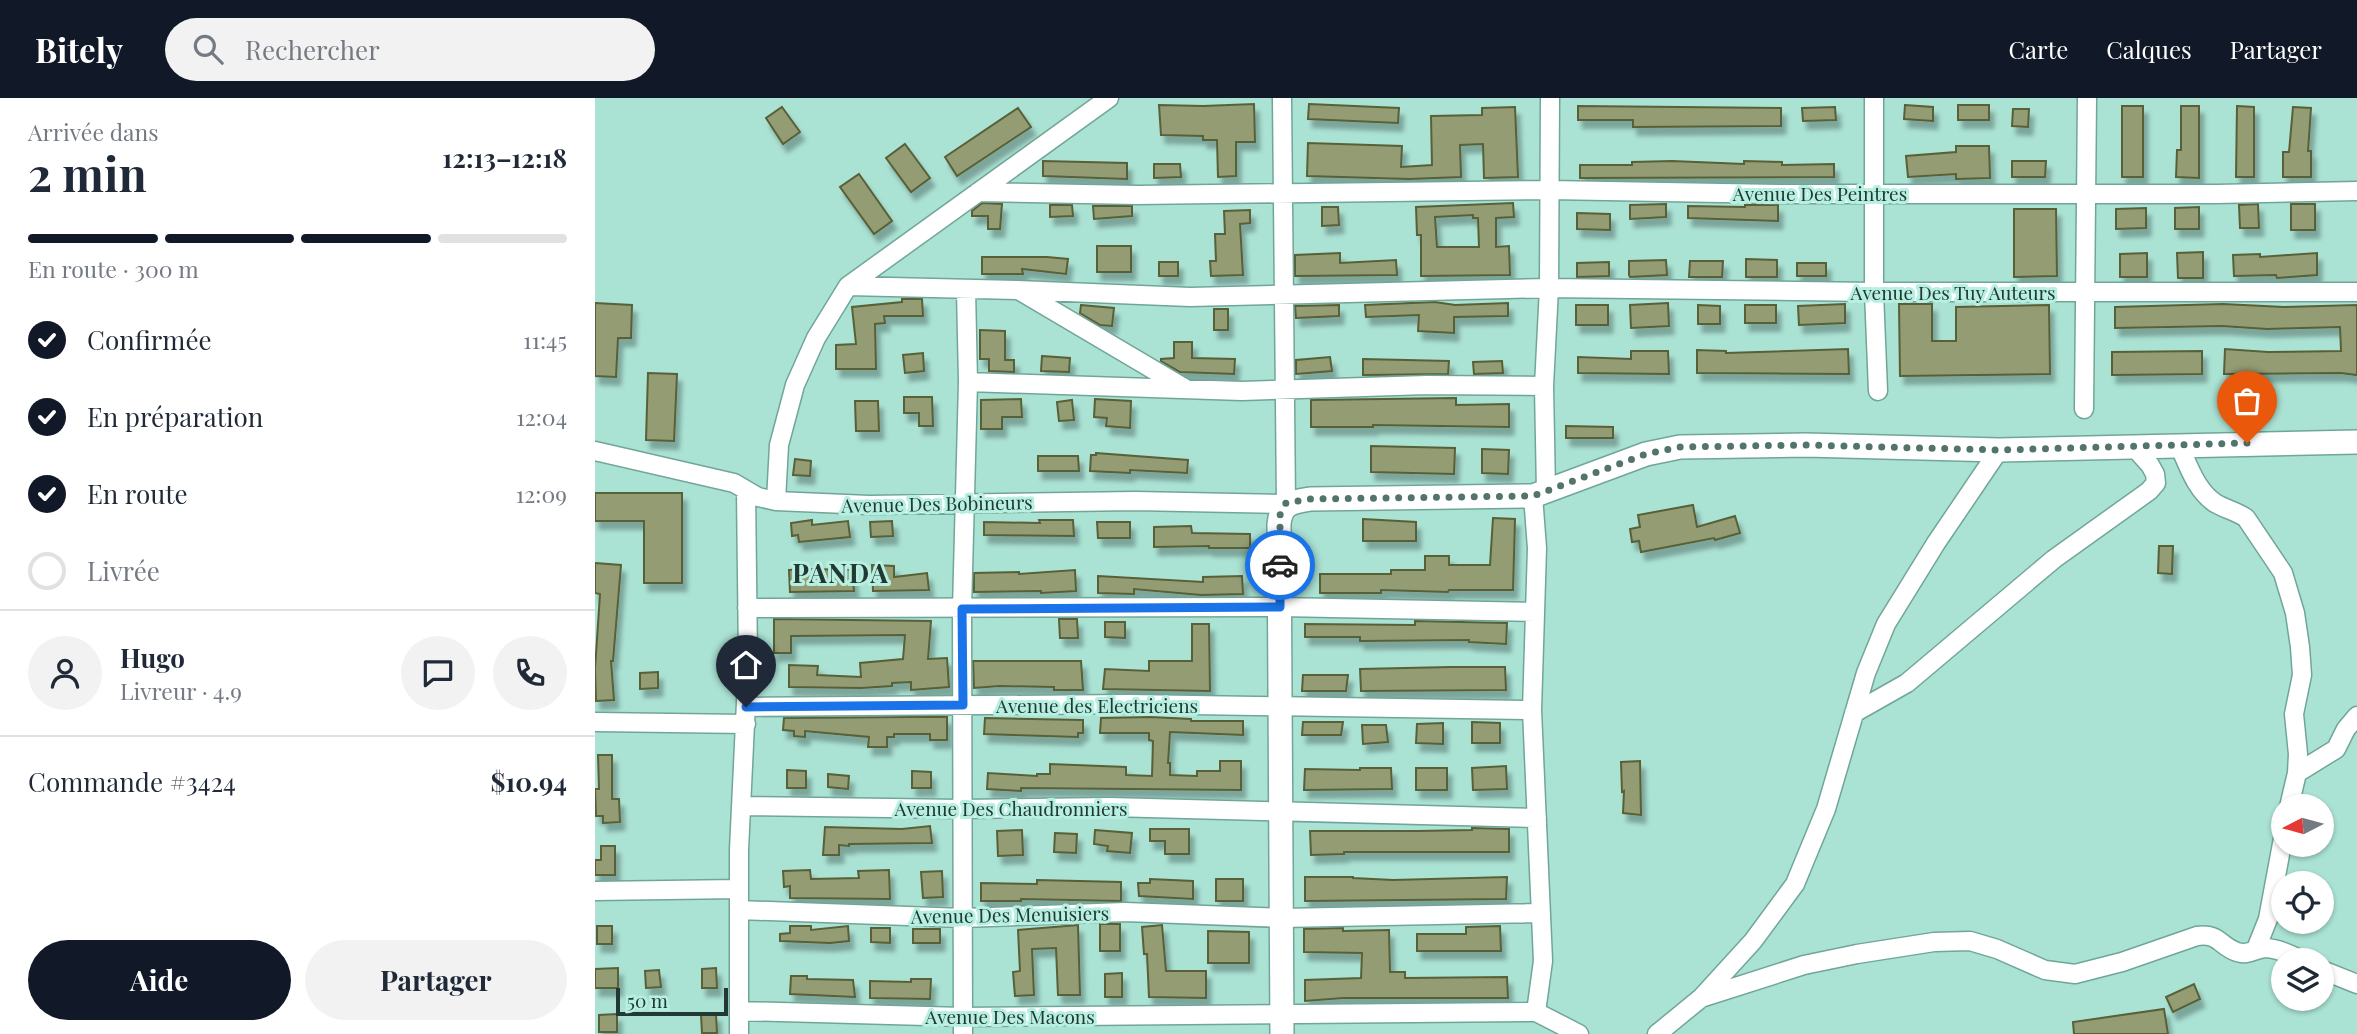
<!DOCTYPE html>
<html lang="fr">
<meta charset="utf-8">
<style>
:root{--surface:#fff;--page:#f2f2f3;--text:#1f2937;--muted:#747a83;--line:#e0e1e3;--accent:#111827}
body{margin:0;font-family:"Playfair Display",serif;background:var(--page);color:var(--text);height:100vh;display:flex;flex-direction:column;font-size:26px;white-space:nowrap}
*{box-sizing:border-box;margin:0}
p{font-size:23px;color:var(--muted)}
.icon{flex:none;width:38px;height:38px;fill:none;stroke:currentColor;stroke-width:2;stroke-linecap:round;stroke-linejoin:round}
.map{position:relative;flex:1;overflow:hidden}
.details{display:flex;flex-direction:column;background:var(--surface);width:595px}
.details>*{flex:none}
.needle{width:46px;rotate:264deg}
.fabs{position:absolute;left:1676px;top:696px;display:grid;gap:14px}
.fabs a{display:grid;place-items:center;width:63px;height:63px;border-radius:50%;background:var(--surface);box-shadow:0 2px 5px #0004;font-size:35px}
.scale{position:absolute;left:21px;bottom:18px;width:112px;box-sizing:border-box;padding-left:7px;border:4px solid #223833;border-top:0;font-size:19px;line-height:24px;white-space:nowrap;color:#223833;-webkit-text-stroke:5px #b7efe1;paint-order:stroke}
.pin{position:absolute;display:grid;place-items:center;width:60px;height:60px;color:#fff;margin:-72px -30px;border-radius:50% 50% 50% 0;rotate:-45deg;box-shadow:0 0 7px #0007}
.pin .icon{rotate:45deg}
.courier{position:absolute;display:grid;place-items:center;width:70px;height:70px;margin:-35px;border:5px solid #1a73e8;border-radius:50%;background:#fff;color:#222;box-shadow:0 2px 9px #0007}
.summary em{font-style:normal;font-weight:700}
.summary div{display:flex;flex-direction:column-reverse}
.summary{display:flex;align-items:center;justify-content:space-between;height:119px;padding:0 28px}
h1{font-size:46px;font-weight:700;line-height:52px}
.bar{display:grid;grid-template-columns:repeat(4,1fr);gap:10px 7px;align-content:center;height:84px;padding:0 28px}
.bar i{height:9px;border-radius:5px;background:var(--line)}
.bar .active{background:var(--accent)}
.bar p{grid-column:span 4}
.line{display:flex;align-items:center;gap:18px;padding:0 28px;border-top:2px solid var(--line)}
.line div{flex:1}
.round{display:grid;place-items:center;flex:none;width:74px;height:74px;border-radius:37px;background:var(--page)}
ol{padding:0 28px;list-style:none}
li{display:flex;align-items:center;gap:21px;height:77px}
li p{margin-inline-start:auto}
li .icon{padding:7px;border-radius:50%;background:var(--accent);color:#fff;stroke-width:4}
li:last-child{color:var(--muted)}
li i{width:38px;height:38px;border:4px solid var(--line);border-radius:50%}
.primary-button{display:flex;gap:14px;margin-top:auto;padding:14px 28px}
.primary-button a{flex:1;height:80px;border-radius:42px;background:var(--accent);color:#fff;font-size:28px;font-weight:700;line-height:80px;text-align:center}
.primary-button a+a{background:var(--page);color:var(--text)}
header{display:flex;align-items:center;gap:42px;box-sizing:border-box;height:98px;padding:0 35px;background:var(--accent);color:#fff}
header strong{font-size:33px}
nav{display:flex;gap:38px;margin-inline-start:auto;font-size:24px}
.search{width:490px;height:63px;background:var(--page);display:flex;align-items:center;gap:18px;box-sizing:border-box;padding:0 24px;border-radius:38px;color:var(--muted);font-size:26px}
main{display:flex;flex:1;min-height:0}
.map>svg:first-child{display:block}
.building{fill:#939c73;stroke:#586039;stroke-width:2;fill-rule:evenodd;filter:url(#shadow)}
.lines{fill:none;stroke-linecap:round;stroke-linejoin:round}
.minor-casing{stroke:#70a699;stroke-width:21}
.tertiary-casing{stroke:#70a699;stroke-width:26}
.minor{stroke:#fff;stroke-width:18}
.tertiary{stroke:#fff;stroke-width:23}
.done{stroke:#52746b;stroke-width:7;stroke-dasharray:0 12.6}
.route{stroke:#1a73e8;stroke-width:9}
.labels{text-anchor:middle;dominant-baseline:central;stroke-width:6;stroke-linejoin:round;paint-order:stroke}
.street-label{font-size:19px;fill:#223833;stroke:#b7efe1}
.district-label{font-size:26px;font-weight:bold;letter-spacing:2px;fill:#223833;stroke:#b7efe1}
</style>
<header>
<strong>Bitely</strong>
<div class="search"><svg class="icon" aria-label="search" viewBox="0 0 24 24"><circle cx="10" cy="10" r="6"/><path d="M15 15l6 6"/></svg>Rechercher</div>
<nav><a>Carte</a><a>Calques</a><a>Partager</a></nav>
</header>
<main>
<section class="details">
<div class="summary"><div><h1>2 min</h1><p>Arrivée dans</p></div><em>12:13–12:18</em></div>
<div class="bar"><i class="active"></i><i class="active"></i><i class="active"></i><i></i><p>En route · 300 m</p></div>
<ol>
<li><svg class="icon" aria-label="check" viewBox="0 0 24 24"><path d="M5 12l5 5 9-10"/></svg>Confirmée<p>11:45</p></li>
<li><svg class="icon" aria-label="check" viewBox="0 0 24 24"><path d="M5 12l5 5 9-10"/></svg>En préparation<p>12:04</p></li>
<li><svg class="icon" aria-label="check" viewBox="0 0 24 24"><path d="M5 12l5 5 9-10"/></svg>En route<p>12:09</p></li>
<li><i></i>Livrée</li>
</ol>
<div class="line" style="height:126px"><a class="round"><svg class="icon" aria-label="person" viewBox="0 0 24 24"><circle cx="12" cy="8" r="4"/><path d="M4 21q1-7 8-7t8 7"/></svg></a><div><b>Hugo</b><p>Livreur · 4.9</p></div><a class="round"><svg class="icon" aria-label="chat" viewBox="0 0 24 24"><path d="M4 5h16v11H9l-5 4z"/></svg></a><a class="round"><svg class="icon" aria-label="phone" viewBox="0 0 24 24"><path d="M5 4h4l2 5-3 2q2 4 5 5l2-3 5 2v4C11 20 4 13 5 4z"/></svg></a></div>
<div class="line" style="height:91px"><div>Commande #3424</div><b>$10.94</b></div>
<div class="primary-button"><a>Aide</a><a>Partager</a></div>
</section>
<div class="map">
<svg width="1762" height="936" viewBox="0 0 1762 936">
<defs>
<filter id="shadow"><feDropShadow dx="4.5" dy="8" stdDeviation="2" flood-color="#0004"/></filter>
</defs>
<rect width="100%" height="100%" fill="#aae2d4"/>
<!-- building -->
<path class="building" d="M659,6L660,44H641V78L623,79L622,42H608V38L566,37L564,7L608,8Z
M714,6L804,10L803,25L713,21Z
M1310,7L1338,9V23L1309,21Z
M1363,7H1394V22H1363Z
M983,8L1186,10V28L1038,29V22H983Z
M1527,8H1548V79H1527Z
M1586,8H1604V80L1581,79L1582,52H1586Z
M1642,8L1659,9V79H1641Z
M187,9L205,34L188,46L171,20Z
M920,9L923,79L889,80L888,46L865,47L866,79L814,81L712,78L713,45L807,48L806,69L837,67L836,18L887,17V10Z
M1240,9L1241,22L1208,23L1207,10Z
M1698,9L1716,10L1713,53H1716V79H1688V54H1694Z
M423,10L436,29L362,78L350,59Z
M1418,11H1434L1433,29L1417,28Z
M310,46L335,80L316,94L291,60Z
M1361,48H1394L1395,80L1361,81V76L1313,79L1311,58L1361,54Z
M448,63L532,65V81L448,78Z
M1077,63L1149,66V63L1187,64V67L1239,66V79L985,80V67H1037V64Z
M1417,63H1451L1450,79H1417Z
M559,66H585L586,79L559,80Z
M264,76L297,123L279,136L245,89Z
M387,105L407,106L405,131H393V118H377V113Z
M918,105L919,119L901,120V149L914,148L915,177L826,178V137H822L821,109ZM878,117V120H883L884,149H842L840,119Z
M1071,106V119L1035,121V107Z
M1663,106L1664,130H1645L1644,107Z
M1696,106H1720V132H1696Z
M455,107H477L478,118L455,119Z
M1150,107H1183V123L1093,120V108L1150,109Z
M498,108H537V118L499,121Z
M727,109H743L744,127L727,128Z
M1604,109V131H1580V110Z
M1551,110V130L1521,131V111Z
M1419,111H1461L1462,178L1419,179Z
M655,112V125L645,126L648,177L616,178L615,163H621L620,136H630L629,113Z
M982,115L1015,116V132L982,131Z
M502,148H536V174H502Z
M1608,154V180H1583L1582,155Z
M745,155V165L801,162L802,177L700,178V157Z
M1552,155V179H1525V156Z
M1722,155V177L1682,180L1681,177L1639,178L1638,157L1665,156V159Z
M387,159H452L473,161L471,176L427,171L428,176H387Z
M1151,161L1182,162V179H1151Z
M1071,162L1072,177L1035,179L1034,177V163Z
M1095,163H1128L1127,179H1094Z
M564,164H583V178H564Z
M1014,164V178L982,179V165Z
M1202,165H1231V178H1202Z
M307,201H327L328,218H289L290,225L280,226L281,271H241V247L261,246L257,209L307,204Z
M840,204L860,207L913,205V218L859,219V235L823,233L824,217L771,219L770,207Z
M0,205L37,207L36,240H23L21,279L0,278Z
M1073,205L1074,228L1036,230L1035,207Z
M1250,206V225L1204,227L1203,208Z
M1304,206H1337V243H1361V209L1454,207L1455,276L1305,278Z
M1628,206L1689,209L1762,207V277L1746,275L1629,276L1630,251L1673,254L1746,253L1745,229L1672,231L1627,228L1520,230V209Z
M486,207L519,210L517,228L505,227L485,215Z
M744,207V218L701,220L700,208Z
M981,207H1013V227H981Z
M1103,207L1125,208V226H1103Z
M1150,207H1181V225H1150Z
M619,211H633V232H619Z
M385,232L410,233V262H419V274L394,273V261H385Z
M579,244H597V260L640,261L639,276L585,274L566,263V261L579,260Z
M1253,251L1254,276L1102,275V252L1131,253V255Z
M1036,253H1073L1074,276L983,275V259L1036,261Z
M1607,253V276L1517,277V254Z
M328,255L329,273L310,275L308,257Z
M447,258L475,260L474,274L446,273Z
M735,259L737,273L701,276V262Z
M768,261L854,263L853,276L768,277Z
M907,263L908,275L879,276L878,264Z
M53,275L82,276L79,343L51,342Z
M309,299H337L338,328H324V315H309Z
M861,300V307L914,306V329L778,327V329H716V302Z
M426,301L427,319H407V331H386V302Z
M500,301L536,303L535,330L511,328L512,320L499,319Z
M477,302L479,322L464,323L462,304Z
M260,303H283L284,333H261Z
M971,328L1018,329V340H971Z
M776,348L860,350L859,376L776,374Z
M887,351L914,352L913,376L887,375Z
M501,355L593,362L592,375L535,372V375L495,373L496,357H501Z
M443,358H483L484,373H443Z
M200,361L216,363L215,378L198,377Z
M0,395H87V485H49V423H0Z
M1098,407L1102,429L1140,418L1145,435L1120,442L1119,440L1046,454L1044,443L1037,444L1035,431L1045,429L1043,417Z
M898,420L920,421L918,492H854L853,494L786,492V495H725V476H796V472H830V458H854V467H895Z
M768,421L821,424V443H768Z
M217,422V427L253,423L255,439L204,444L203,437L197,438L196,425Z
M444,422H478L479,438L389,437V424L445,425Z
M297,423L298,438L276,439L275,424Z
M502,424H535V440H503Z
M596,428L597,435L655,436V450H614V448L559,449V429Z
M1564,448H1578L1577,476L1563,475Z
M0,465L26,467L18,563H16L19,602L1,603L0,571L5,496L0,495Z
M277,467L299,468V479L332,475L334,492L278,493Z
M215,471L257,472L259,493L195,494L194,472Z
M480,472L481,493L446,495V493L379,494V475L424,474V476Z
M503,478L608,484V479L647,478L648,496L606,497L539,491V496L503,495Z
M179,521L336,523L333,561L352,560L354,589L316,592V584L297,585V588L266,590L194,589V567L223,568L222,577L266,579L265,565L308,561L310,537L196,538V555H179Z
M464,521H482L483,540H465Z
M820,523L912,525L911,546L874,544V542L765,543V539H710V526L820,527Z
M510,524H530V540L510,539Z
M597,526H614L615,593L508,591L510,571L554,573V563H597Z
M378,563H486L488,592H459V589L404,588L379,590Z
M856,569H910L911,592L766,593L765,571Z
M63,574V590L45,591V575Z
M708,577H753L751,593H707Z
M314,619H352V642H335V636H299V639H292V649H273L274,639L210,633V639L199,638V633L188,632L189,620Z
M555,619L596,621V623H648V637L575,634L573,665H575V677L602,678V673H625V663H646V692L426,690V693L392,691L393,675L442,678V676H455V666L531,669V677L557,678L558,643L554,642V635H505L506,620Z
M390,620L488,622V635H483V639L389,636Z
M708,624H748L746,637H707Z
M877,624L905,625V645H877Z
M848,625V646L821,645L822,626Z
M767,627H791L793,644L768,646Z
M3,657H17V701H24L25,724L8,725V718H1L0,691H4Z
M1045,663L1046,717L1028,715L1029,693L1027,694L1026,664Z
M911,668L912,691L878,692L877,670Z
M765,670H796L797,691L709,692L710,671L765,672Z
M821,670H852V692H821Z
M192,672L211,673V690H192Z
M317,673L336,674V690H317Z
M233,676L254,678L253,691L233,689Z
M335,728L337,745L254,746V748L244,747V757H228L230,729L307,731Z
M877,730L914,731V754H749V756L716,757L715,733H822L877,732Z
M555,731H594V756H570V743H555Z
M427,732L428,757L403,758L402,733Z
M500,732L537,735L535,755L512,753L513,748L499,746Z
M460,735L482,736L481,755L459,754Z
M6,748H20V777H0V762H6Z
M215,772L216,781L264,780L263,773L294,772L295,801L195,800V788L189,789L188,773Z
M347,773L348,799L328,800L326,774Z
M710,779H758V780L798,782L912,779L911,801L710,803Z
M555,781L598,783V801L544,798L543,785H555Z
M621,781H648V803H621Z
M442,782L526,784V803L426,801V803H386V785L442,786Z
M505,826H525V853H505Z
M483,827L485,897H463L461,850L437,851L439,897L420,898L418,874L425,873L423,832Z
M567,827L571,873H611V900L554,899L552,856H549L547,829Z
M2,828H17V846H2Z
M195,828H216V832L253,828L254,843L235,845L185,843V836L195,835Z
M905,828L906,853H822V836H871V829Z
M276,830H295V845L276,844Z
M748,830V833L794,832L795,874H810V880L912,879L913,900H748L710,903V882L766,880L767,855L709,854V831Z
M318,831H345V845H318Z
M613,833L654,834V865H613Z
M23,870V890H0V871Z
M121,870L122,890H107V871Z
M64,872L66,889L51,890L50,873Z
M527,875V899H510V876Z
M196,878H212V881L258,882L260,899L195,896Z
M316,881H336L335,901L275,900V883L316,884Z
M1599,886L1605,901L1578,914L1571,899Z
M1569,911L1573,936H1479L1478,924Z
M22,916V934H4V917Z
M121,916L122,935H107L106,917Z"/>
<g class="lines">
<!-- minor casing -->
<g class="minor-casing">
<path id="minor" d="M1279,0V194L1283,293
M383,94L542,97L954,92L1184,96H1622L1762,93
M253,188L422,192L595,199L954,190L1279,194H1762
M425,193L591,291
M373,284L647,293L832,287L949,288
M1489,311L1492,0
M1584,347C1593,367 1601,392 1620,405C1630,411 1641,413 1651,420L1688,475L1700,515L1705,549L1707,577L1699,616L1703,656L1702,675L1694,709
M0,353L139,385L163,399L181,403L274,407L540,403L691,406L687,0
M951,394L949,288L954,190L955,0
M938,398L942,450L937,612L948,863L941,914
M181,403L184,347L200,287L221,240L253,188L514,0
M152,510L685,509L939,514
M151,609L534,606L937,612
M1259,615L1312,585L1459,461L1554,393L1561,385L1560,376L1555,367L1539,349
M0,624L151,626
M1702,675L1741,651L1751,631L1762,618
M146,708L366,711L515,709L942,720
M0,793L143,791
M144,812L368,820L530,814L687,820L945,815
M1661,851L1673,821L1689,735
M1727,872L1762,886
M1106,900L1158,843L1200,786L1231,711L1271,575L1291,526L1341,445L1404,352
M144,913L368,919L941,914L984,936
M144,936V752L153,562L151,392
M368,936L367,511L373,284L371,192
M1062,936L1106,900L1209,867L1262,856L1339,844L1375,843L1402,851L1450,872L1480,876L1527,864L1602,838C1625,835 1624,848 1642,854C1653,858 1659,851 1670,850C1682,850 1697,857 1708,863"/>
</g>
<!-- tertiary casing -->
<g class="tertiary-casing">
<path id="tertiary" d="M687,936L684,426C686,405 697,404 715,401L938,398L1051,356L1085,349L1210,347L1404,352L1762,344"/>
</g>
<!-- minor -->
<use href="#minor" class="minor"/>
<!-- tertiary -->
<use href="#tertiary" class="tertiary"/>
</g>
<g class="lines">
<!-- done -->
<path class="done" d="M685,467V417L691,405L715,401L938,398L1051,356L1085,349L1210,347L1404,352L1652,345"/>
<!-- route -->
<path class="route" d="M151,609L368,607L367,511L685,509V467"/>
</g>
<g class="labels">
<!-- street labels -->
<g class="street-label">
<text x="1225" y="95">Avenue Des Peintres</text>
<text x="1358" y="194">Avenue Des Tuy Auteurs</text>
<text transform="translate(342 405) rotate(-1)">Avenue Des Bobineurs</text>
<text x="502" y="607">Avenue des Electriciens</text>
<text x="416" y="710">Avenue Des Chaudronniers</text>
<text transform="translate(415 816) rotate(-1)">Avenue Des Menuisiers</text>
<text x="415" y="918">Avenue Des Macons</text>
</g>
<!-- district labels -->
<g class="district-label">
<text x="246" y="474">PANDA</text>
</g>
</g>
</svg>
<div class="fabs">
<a><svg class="needle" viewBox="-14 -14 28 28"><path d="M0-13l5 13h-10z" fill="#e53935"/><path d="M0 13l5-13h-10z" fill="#747a83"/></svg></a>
<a><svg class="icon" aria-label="locate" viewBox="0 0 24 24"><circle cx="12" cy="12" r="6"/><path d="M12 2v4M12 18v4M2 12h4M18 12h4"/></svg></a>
<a><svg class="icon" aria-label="layers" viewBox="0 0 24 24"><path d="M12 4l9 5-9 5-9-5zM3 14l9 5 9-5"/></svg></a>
</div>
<div class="scale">50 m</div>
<div class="pin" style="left:1652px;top:345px;background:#ea580c"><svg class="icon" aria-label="bag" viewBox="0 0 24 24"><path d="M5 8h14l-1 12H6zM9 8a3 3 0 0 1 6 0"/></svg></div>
<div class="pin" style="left:151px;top:609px;background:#1f2937"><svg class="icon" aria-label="home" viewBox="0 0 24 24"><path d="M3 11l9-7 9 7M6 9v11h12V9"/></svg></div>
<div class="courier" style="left:685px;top:467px"><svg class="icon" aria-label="car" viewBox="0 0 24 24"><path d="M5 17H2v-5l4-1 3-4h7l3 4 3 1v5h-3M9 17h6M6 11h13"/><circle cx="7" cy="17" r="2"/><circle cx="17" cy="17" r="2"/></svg></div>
</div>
</main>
